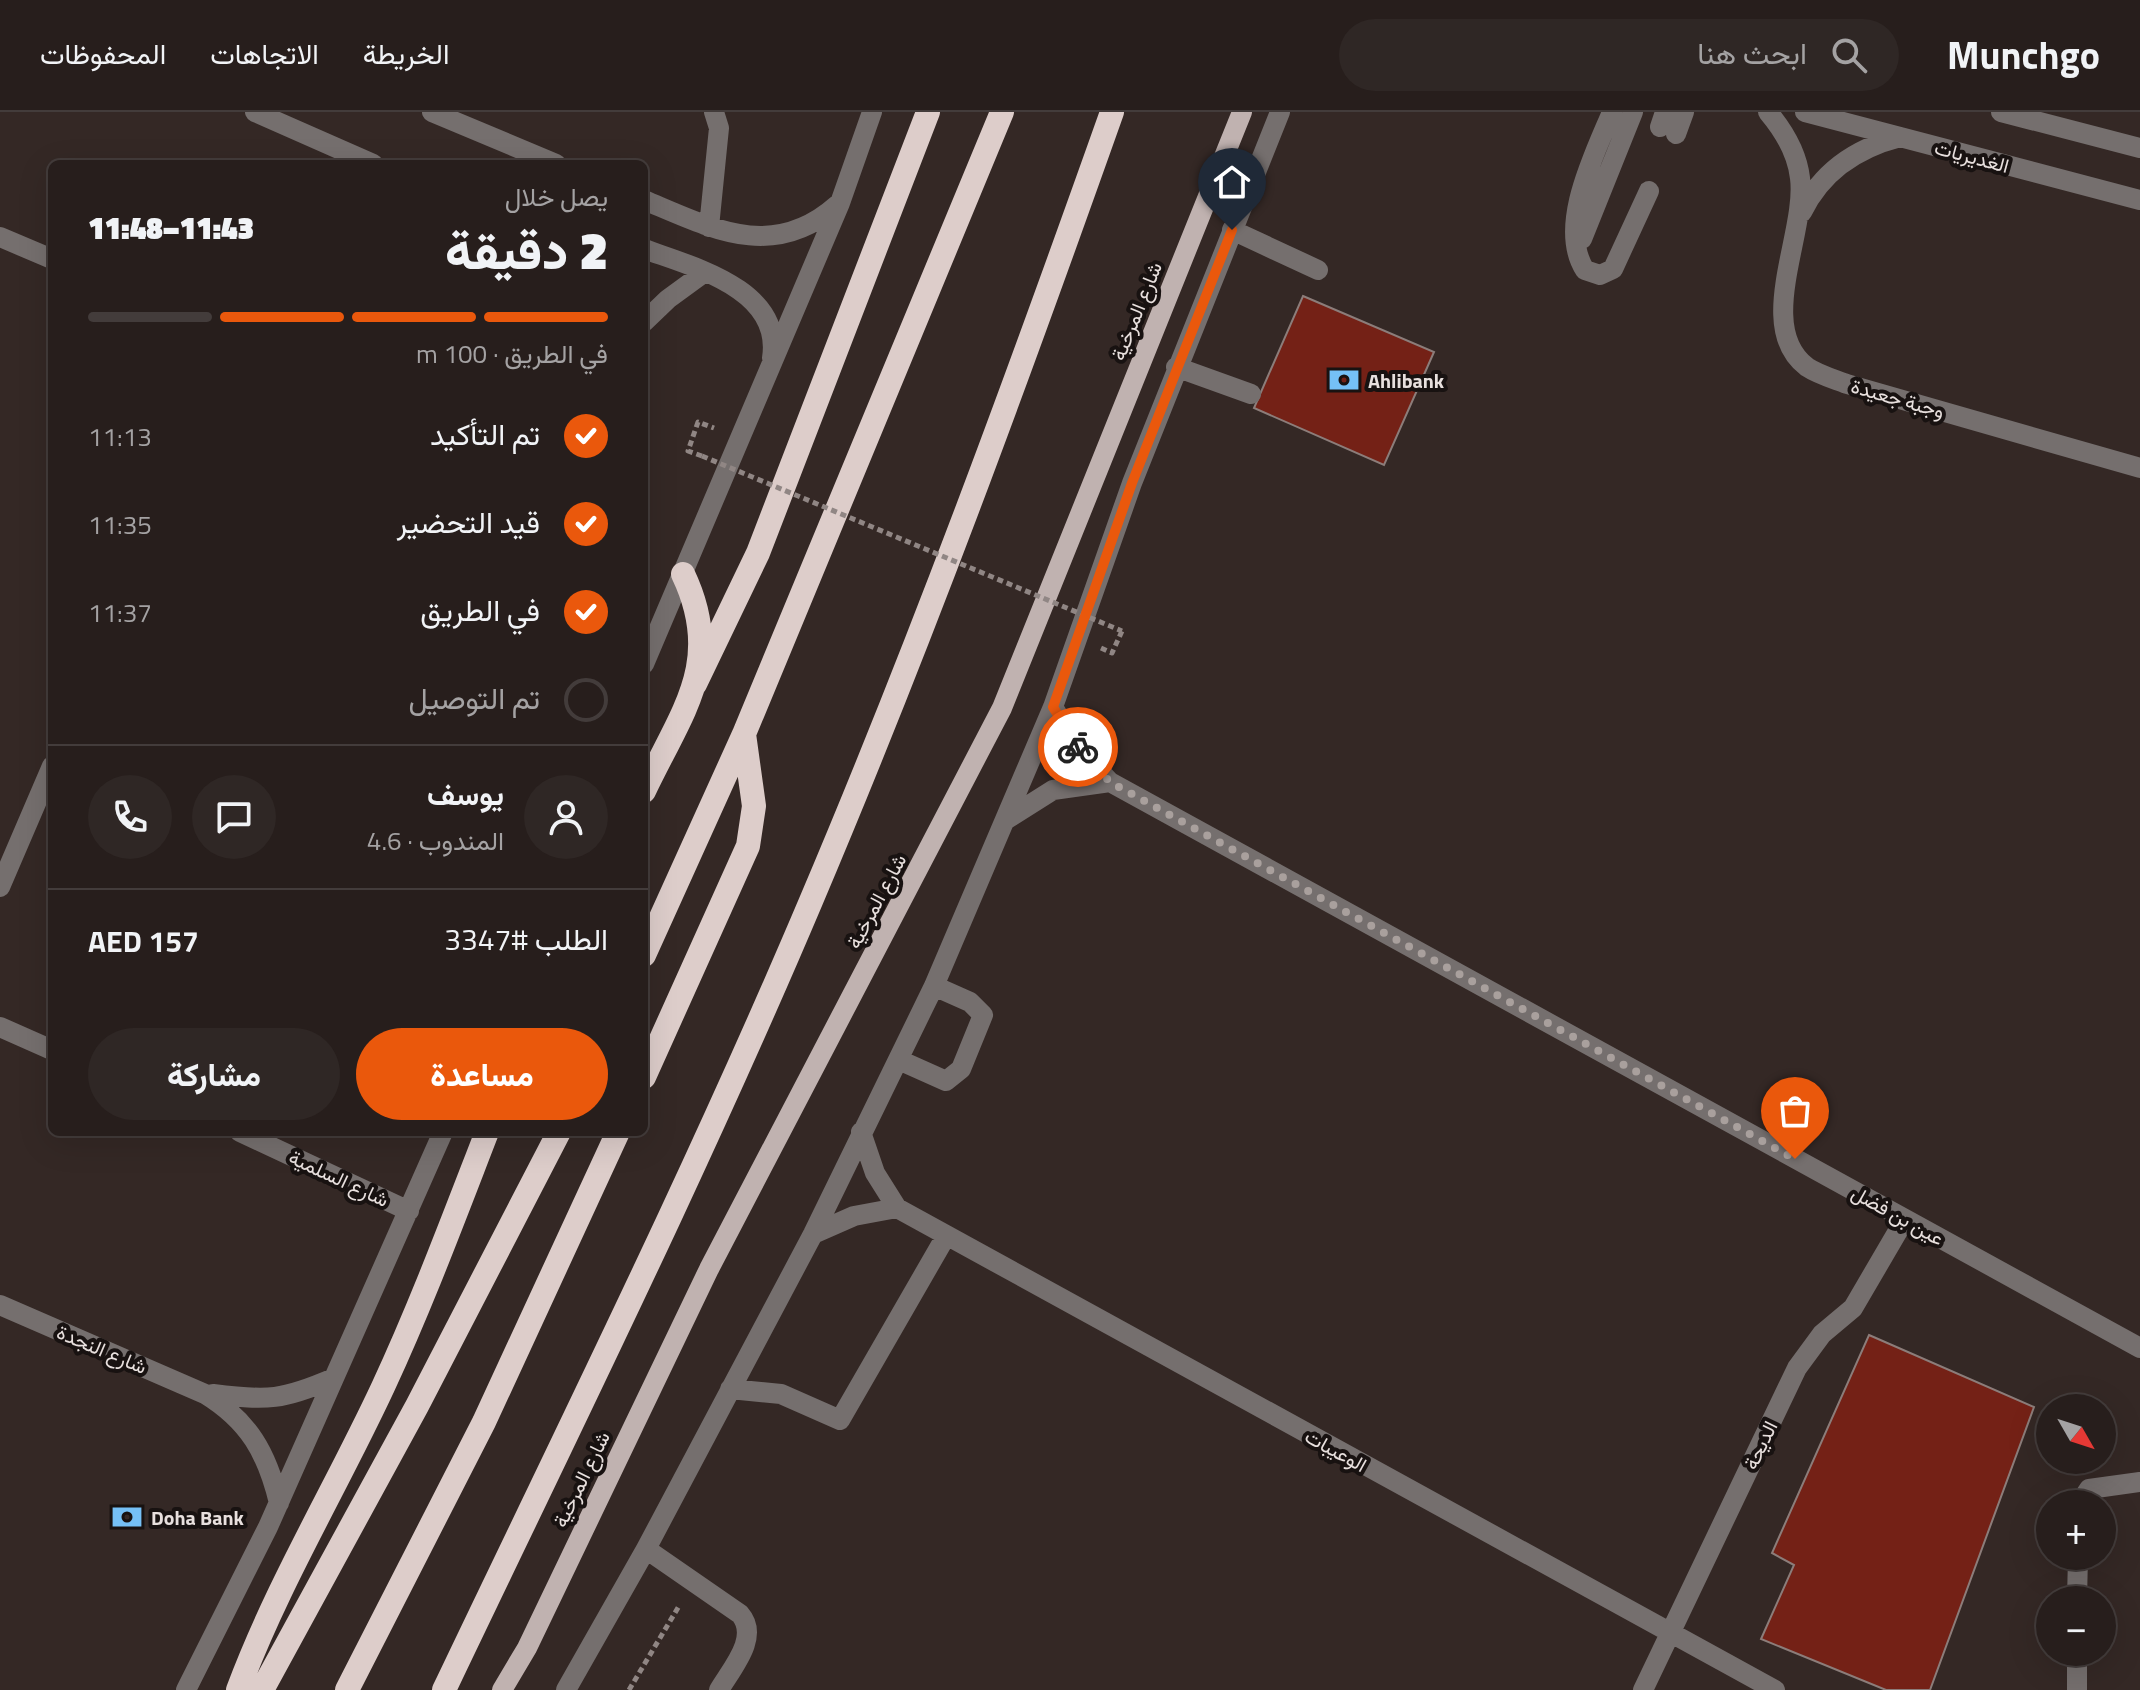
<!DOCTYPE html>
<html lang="ar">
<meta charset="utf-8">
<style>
:root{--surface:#271e1c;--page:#2f2725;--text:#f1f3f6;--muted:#a4a2a3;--line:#433c3b;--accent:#ea580c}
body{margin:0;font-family:"Titillium Web",Vazirmatn,sans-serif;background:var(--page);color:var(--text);direction:rtl;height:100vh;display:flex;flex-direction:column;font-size:30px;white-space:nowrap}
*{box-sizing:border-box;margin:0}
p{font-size:26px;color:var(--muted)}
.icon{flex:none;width:44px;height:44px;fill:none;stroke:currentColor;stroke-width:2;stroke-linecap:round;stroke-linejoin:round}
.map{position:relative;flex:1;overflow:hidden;direction:ltr}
.details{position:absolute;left:48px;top:48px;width:600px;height:976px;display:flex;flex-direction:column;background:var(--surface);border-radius:12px;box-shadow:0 8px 32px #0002,0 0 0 2px var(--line);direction:rtl}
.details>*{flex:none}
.needle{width:52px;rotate:129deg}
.fabs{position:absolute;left:2036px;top:1282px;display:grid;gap:16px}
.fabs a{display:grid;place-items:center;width:80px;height:80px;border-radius:50%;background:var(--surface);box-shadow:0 8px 32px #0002,0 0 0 2px var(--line);font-size:40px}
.pin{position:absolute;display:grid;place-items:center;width:68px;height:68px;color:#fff;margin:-82px -34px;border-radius:50% 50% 50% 0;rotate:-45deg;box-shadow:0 0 8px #0007}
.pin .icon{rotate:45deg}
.courier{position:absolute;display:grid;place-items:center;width:80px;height:80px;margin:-40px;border:6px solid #ea580c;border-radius:50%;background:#fff;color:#222;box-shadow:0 2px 10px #0007}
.summary em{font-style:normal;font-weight:800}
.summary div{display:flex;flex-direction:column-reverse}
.summary{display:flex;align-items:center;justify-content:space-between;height:136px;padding:0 40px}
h1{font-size:52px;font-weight:800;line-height:60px}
.bar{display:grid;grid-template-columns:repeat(4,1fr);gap:12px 8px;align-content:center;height:96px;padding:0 40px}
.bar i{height:10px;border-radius:6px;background:var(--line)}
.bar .on{background:var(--accent)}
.bar p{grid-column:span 4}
.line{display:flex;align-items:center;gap:20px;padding:0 40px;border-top:2px solid var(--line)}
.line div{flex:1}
.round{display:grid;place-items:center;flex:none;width:84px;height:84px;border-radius:42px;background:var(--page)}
ol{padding:0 40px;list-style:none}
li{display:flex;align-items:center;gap:24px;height:88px}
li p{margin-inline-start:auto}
li .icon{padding:8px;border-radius:50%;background:var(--accent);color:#fff;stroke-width:4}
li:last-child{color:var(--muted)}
li i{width:44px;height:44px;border:4px solid var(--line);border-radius:50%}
.button{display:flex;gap:16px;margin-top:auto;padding:16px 40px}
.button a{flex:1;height:92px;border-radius:48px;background:var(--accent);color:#fff;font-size:32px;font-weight:800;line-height:92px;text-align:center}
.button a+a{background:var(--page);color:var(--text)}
header{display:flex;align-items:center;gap:48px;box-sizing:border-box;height:112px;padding:0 40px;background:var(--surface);border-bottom:2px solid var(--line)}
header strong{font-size:38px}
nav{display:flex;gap:44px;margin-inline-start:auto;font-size:28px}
.search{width:560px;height:72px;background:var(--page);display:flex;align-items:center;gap:20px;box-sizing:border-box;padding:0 28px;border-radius:44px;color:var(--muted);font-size:30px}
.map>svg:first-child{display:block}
.building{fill:#742116;stroke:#8c7d7a;stroke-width:2}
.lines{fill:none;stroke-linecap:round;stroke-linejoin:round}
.path{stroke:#908684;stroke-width:5;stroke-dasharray:6 4;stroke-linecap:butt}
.minor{stroke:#756f6e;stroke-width:20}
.major{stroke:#c0b2b0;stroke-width:20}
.highway{stroke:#ddcdca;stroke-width:24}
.path-bridge{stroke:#908684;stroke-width:5;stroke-dasharray:6 4;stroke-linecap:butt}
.done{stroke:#a9a09d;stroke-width:8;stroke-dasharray:0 14.4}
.route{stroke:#ea580c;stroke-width:10}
.labels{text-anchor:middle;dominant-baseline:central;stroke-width:8;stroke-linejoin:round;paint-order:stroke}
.street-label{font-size:20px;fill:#e8e0de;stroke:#181211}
.poi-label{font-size:20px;font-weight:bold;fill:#e8e0de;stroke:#181211;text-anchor:start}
</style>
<header>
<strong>Munchgo</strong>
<div class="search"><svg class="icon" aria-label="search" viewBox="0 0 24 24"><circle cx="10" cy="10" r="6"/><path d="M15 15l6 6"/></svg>ابحث هنا</div>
<nav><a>الخريطة</a><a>الاتجاهات</a><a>المحفوظات</a></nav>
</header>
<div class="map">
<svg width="2140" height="1578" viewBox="0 0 2140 1578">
<rect width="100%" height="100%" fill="#342825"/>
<!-- building -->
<path class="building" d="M1303,184L1434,240L1384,353L1254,296Z
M1869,1223L2034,1295L1930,1578H1886L1761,1527L1794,1453L1772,1441Z"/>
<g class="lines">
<!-- path -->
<path class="path" d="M702,344L688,339L698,310L714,316
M1101,536L1112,541L1122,519
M629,1578L679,1494"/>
<!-- minor -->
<path class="minor" d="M255,0L373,52
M432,0L556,52
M1612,0C1595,41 1557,115 1585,158L1600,163L1613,157L1649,79
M1768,0C1784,19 1797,40 1800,66C1807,121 1754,215 1807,255C1819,263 1834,267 1847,272L2140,356
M1805,0L2140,88
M2001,0L2140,36
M1660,15L1665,0
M1676,22L1684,0
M644,88C711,116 773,150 837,93
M1802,100C1822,59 1857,36 1900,25
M709,115L719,16L714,0
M1232,118L1318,158
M0,125L52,147
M1582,127L1633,0
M644,137C693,155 783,177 772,246
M644,210L668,187L705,160
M1176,255L1251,282
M644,552L840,91L872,0
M1053,595L1078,636L1110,670L2140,1236
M1007,707L1053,678L1110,670
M0,775L52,654
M0,915L52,938
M899,948L946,969L961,957L983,903L970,890L934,874
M240,1020L409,1099
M861,1020L875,1061L897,1096L1775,1578
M813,1122L854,1104L897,1096
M0,1193L205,1282C249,1309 267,1341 279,1391
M730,1277L781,1282L840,1308L946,1124
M213,1282C268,1289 283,1288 334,1266
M2079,1392L2089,1377L2140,1370
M646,1437L740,1502C760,1525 732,1556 719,1578
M2077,1488L2078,1444
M186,1578L268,1415L443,1020
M566,1578L646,1437L813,1122L934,874L1053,595L1132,371L1280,0
M1643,1578L1797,1256L1822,1222L1853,1196L1905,1107
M2077,1578V1540"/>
<!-- major -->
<path class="major" d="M502,1578L527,1536L709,1157L1002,596L1242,0"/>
<!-- highway -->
<path class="highway" d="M695,572L758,441L928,0
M644,679C682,599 725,550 683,462
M644,843L744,622L1002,0
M644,965L748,734L754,694L744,622
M238,1578C277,1473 336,1376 383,1275C422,1191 454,1105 487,1020
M262,1578L417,1294L559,1020
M347,1578L484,1310L618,1020
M444,1578C569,1316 698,1056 811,789C921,530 1018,265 1112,0"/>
<!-- path-bridge -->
<path class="path-bridge" d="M702,344L1122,519"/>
</g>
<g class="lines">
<!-- done -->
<path class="done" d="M1078,635L1110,670L1795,1047"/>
<!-- route -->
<path class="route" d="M1078,635L1053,595L1132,371L1232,118"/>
</g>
<!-- icons -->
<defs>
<g id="bank-bare" transform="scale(2.4)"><path d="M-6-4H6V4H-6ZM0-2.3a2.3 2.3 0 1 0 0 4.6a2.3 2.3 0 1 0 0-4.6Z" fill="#75c0f6" stroke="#181211" stroke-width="2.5" paint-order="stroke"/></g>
</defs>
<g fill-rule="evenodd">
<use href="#bank-bare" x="1344" y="268"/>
<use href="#bank-bare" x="127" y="1405"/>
</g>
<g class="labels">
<!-- street labels -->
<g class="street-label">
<text transform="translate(1972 44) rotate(15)">الغديريات</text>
<text transform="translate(1136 199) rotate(-68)">شارع المرخية</text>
<text transform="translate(1898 286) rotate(16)">وجبة جعيدة</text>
<text transform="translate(876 789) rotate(-62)">شارع المرخية</text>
<text transform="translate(339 1066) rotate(25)">شارع السلمية</text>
<text transform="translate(1898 1103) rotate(29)">عين بن فضل</text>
<text transform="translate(102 1237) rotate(23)">شارع النجدة</text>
<text transform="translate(1760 1333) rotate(-64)">الديحة</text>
<text transform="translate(1336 1338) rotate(29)">الوعيبات</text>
<text transform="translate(581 1367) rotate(-64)">شارع المرخية</text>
</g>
<!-- poi labels -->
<g class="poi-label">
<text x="1368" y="268">Ahlibank</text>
<text x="151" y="1405">Doha Bank</text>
</g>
</g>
</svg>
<div class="fabs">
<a><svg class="needle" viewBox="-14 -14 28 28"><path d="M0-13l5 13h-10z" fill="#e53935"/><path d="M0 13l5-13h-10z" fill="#a4a2a3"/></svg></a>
<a>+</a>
<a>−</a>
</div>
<div class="pin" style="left:1795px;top:1047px;background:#ea580c"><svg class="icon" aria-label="bag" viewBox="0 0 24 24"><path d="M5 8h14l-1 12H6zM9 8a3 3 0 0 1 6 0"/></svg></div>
<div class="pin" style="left:1232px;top:118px;background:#1f2937"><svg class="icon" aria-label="home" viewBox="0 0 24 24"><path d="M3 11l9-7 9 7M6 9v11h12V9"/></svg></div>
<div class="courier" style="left:1078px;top:635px"><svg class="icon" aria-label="bike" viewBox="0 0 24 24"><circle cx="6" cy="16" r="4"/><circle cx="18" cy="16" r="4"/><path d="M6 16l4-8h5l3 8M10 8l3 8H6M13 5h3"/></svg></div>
<section class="details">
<div class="summary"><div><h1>2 دقيقة</h1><p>يصل خلال</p></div><em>11:43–11:48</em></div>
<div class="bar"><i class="on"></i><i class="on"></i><i class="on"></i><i></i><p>في الطريق · 100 m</p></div>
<ol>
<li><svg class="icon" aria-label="check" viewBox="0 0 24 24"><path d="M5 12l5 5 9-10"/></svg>تم التأكيد<p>11:13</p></li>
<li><svg class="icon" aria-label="check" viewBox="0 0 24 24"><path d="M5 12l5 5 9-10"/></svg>قيد التحضير<p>11:35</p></li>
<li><svg class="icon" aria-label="check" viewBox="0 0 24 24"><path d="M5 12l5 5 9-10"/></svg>في الطريق<p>11:37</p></li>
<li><i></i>تم التوصيل</li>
</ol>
<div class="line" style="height:144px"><a class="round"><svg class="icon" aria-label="person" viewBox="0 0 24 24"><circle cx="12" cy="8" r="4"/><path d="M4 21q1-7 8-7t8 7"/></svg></a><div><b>يوسف</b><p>المندوب · 4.6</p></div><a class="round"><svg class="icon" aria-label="chat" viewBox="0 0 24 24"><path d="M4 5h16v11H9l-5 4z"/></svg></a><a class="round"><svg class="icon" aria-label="phone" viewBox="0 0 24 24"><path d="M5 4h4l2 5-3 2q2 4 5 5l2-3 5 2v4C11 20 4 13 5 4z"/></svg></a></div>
<div class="line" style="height:104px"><div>الطلب #3347</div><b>AED 157</b></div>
<div class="button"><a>مساعدة</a><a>مشاركة</a></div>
</section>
</div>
